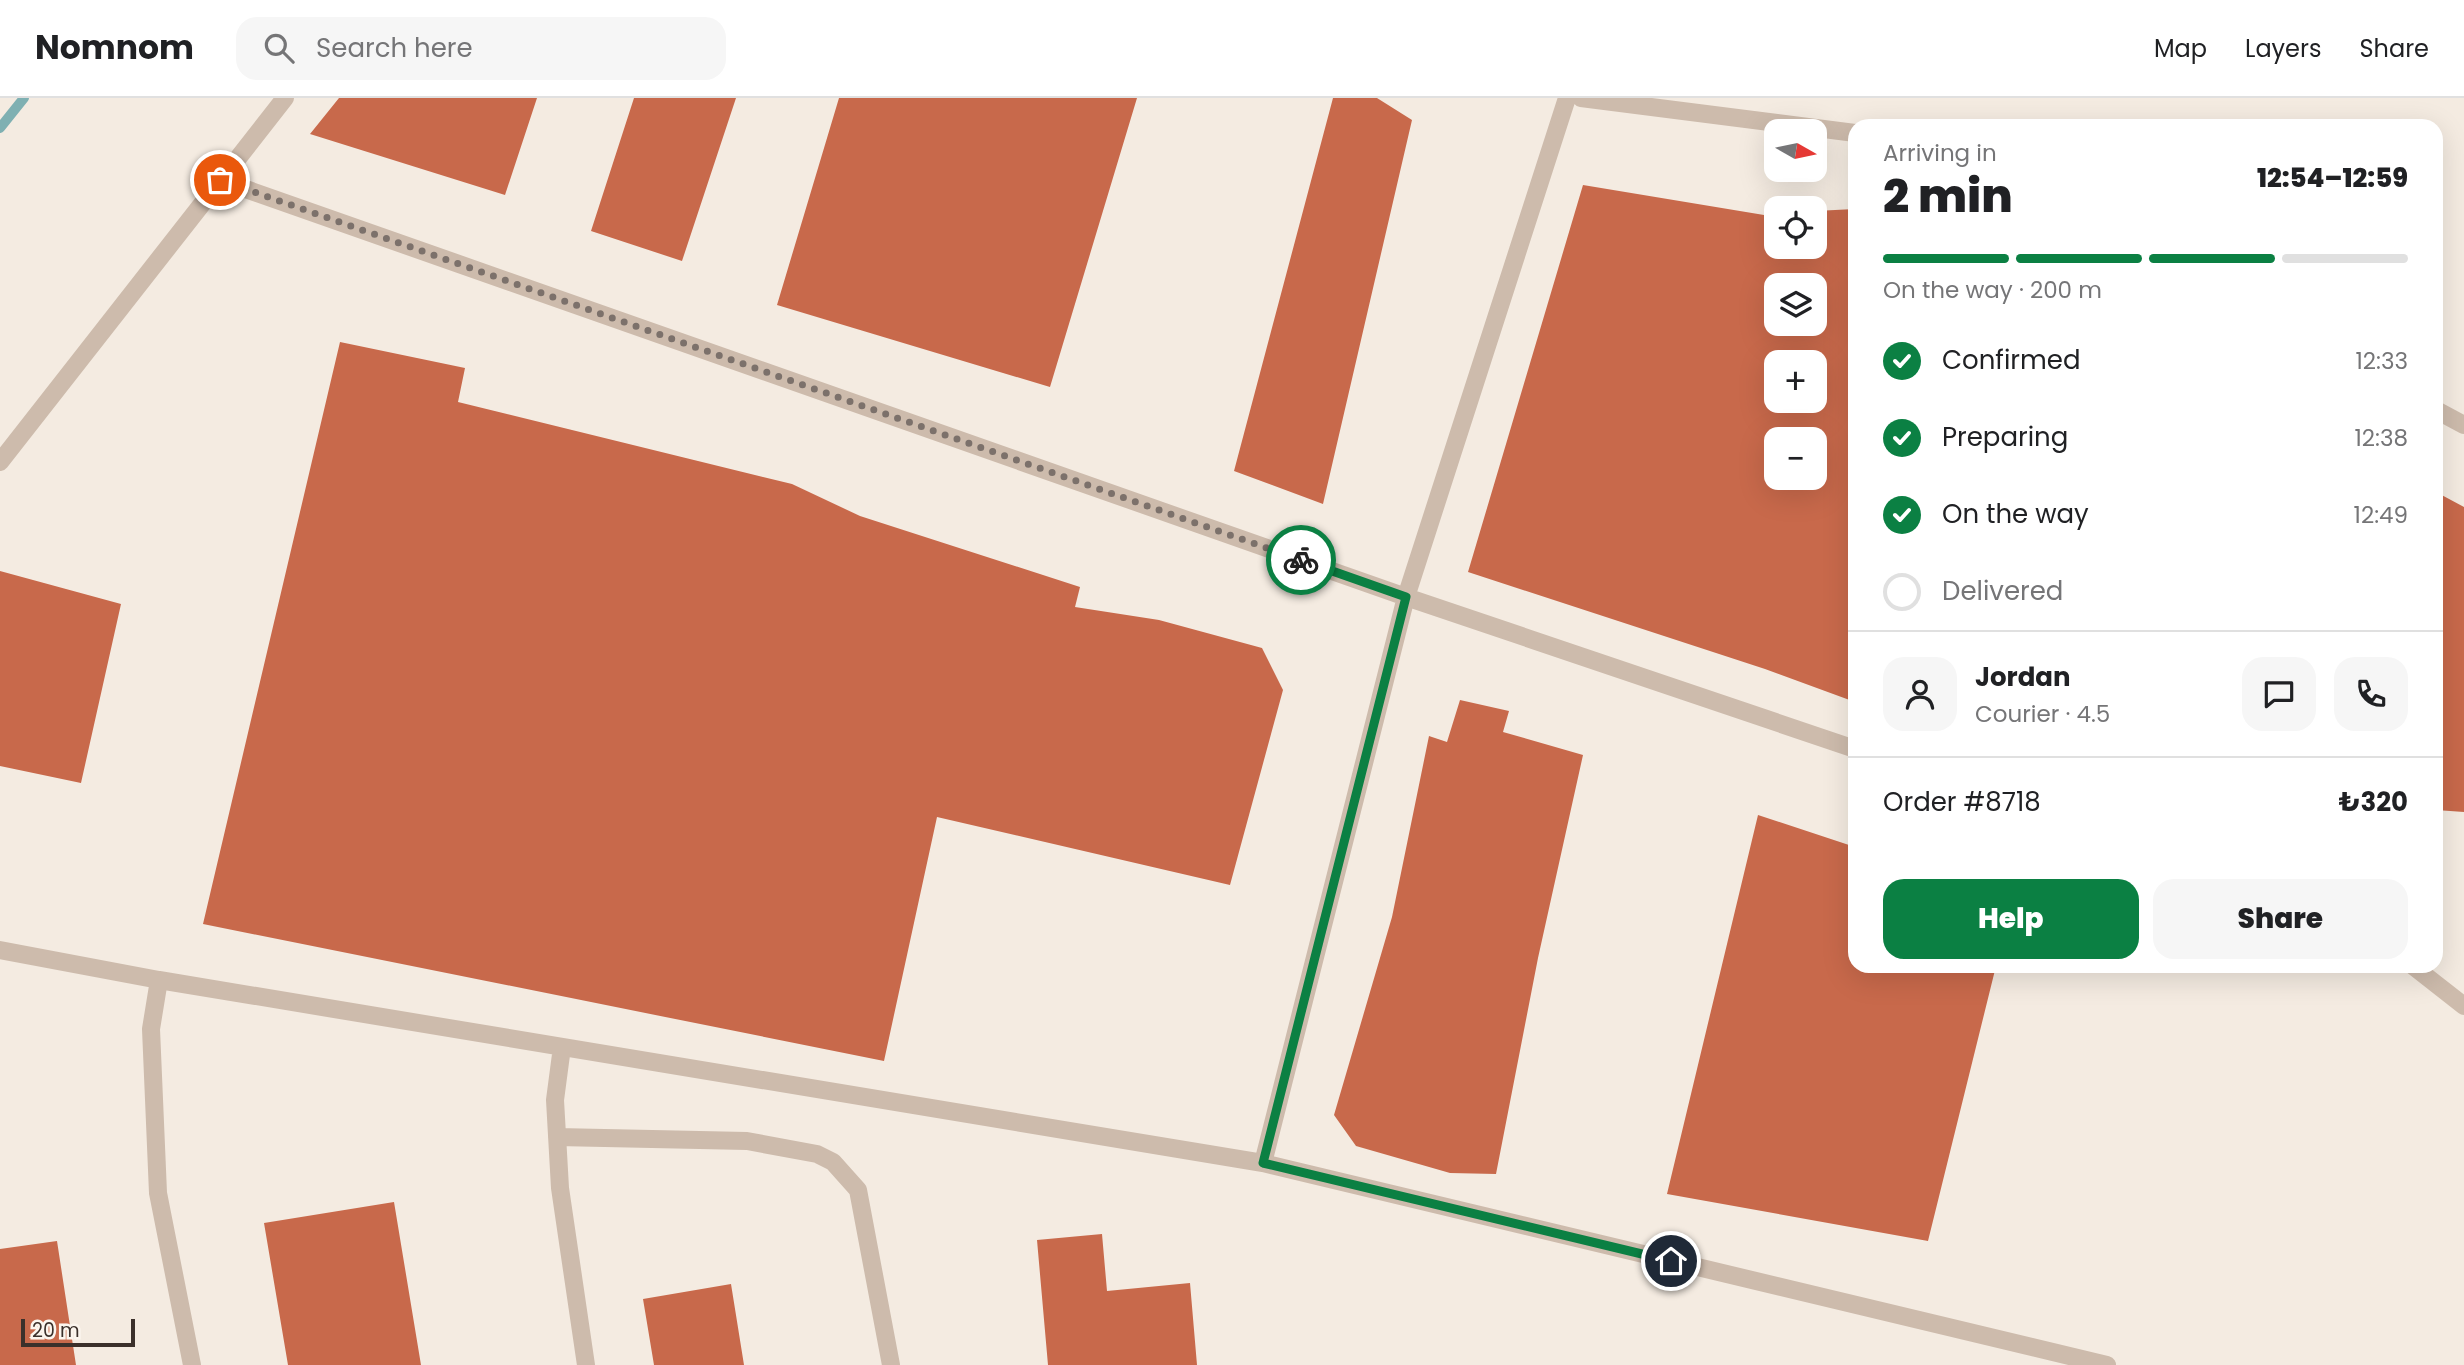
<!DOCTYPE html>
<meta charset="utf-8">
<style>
:root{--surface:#fff;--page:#f6f6f6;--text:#202124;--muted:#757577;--line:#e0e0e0;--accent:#0b8043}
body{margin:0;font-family:Poppins,sans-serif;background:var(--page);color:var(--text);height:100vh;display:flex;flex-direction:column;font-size:26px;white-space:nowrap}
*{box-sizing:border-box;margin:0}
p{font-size:23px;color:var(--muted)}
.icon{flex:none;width:38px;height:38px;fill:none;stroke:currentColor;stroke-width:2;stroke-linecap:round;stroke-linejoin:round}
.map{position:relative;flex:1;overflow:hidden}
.panel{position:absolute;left:1848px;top:21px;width:595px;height:854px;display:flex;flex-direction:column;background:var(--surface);border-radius:21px;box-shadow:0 7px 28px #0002}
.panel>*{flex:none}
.needle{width:46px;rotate:99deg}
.controls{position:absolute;left:1764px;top:21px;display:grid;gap:14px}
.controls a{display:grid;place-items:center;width:63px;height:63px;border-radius:14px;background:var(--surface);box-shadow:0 7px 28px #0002;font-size:35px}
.scale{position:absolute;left:21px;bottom:18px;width:114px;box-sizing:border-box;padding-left:7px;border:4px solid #3b302b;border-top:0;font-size:19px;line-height:24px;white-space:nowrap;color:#3b302b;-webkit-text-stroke:5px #fbf5ee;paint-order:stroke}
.pin{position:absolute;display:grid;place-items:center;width:60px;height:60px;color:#fff;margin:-30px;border:4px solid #fff;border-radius:50%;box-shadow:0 2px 7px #0007}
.courier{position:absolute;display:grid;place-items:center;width:70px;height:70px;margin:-35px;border:5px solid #0b8043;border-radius:50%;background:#fff;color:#222;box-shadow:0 2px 9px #0007}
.headline em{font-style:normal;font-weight:800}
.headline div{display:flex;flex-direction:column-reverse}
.headline{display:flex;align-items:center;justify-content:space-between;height:119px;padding:0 35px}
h1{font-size:46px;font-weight:800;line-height:52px}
.bar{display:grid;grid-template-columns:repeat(4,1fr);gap:10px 7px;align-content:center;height:84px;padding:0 35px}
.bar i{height:9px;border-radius:5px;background:var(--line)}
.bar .selected{background:var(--accent)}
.bar p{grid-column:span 4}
.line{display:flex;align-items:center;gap:18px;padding:0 35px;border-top:2px solid var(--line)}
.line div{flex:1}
.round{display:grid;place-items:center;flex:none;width:74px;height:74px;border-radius:21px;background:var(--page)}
ol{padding:0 35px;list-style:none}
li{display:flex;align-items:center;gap:21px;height:77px}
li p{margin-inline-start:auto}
li .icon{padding:7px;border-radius:50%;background:var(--accent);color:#fff;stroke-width:4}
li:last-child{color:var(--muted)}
li i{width:38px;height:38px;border:4px solid var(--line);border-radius:50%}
.button{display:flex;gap:14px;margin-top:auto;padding:14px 35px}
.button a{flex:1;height:80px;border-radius:21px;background:var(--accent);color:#fff;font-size:28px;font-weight:800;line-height:80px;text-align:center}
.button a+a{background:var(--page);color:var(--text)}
header{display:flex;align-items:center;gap:42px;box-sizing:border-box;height:98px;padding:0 35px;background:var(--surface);border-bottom:2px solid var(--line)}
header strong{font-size:33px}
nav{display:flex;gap:38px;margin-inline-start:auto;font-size:24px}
.search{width:490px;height:63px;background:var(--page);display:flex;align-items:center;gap:18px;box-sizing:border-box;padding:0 24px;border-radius:21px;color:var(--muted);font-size:26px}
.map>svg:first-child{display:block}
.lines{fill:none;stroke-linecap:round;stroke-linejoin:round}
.stream{stroke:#7fb0b2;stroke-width:10}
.building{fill:#c8694b;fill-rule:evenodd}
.minor{stroke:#cdbbac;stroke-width:18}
.done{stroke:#7c716b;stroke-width:7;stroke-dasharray:0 12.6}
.route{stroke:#0b8043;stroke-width:9}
</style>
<header>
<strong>Nomnom</strong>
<div class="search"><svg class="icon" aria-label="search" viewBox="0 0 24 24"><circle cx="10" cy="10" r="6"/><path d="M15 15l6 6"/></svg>Search here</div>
<nav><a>Map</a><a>Layers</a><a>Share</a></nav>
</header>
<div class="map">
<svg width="2464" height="1267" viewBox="0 0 2464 1267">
<rect width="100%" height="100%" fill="#f4ebe1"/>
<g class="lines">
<!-- stream -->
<path class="stream" d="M0,30L24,0"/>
</g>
<!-- building -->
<path class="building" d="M339,0H537L505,97L310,36Z
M634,0H736L682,163L591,133Z
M839,0H1137L1050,289L777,207Z
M1333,0H1377L1412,22L1323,406L1234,373Z
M1583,87L1764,117L1776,116V149H1815V113L1855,111V604L1765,571L1468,474ZM1776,187H1815V226H1776ZM1776,264H1815V303H1776ZM1776,341H1815V380H1776Z
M340,244L465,270L458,304L792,386L860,418L1080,489L1075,509L1159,522L1262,550L1283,592L1230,787L937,719L884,963L203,826Z
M2436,394L2464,409V714L2436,712Z
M0,473L121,506L81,685L0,668Z
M1460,602L1509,613L1503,634L1583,657L1538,860L1496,1076L1450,1075L1356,1048L1334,1017L1392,819L1429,638L1447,644Z
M1758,717L1855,749V868H1996L1928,1143L1667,1096Z
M394,1104L421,1267H288L264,1125Z
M1102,1136L1107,1193L1190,1185L1197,1267H1048L1037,1142Z
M57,1143L76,1267H0V1151Z
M731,1186L744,1267H654L643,1201Z"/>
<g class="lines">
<!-- minor -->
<path class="minor" d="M1567,0L1406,499L1263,1065L2107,1267
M1581,0L1855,35
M220,82L1406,499L1855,651
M2436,312L2464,327
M0,364L285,0
M0,852L159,882L1263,1065
M2413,868L2464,908
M159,882L151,931L158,1095L192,1267
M562,949L555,1002L560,1090L586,1267
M557,1039L747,1043L817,1056L833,1064L858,1092L891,1267"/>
</g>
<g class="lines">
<!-- done -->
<path class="done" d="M220,82L1301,462"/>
<!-- route -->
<path class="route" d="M1301,462L1406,499L1263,1065L1671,1163"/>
</g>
</svg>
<div class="controls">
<a><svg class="needle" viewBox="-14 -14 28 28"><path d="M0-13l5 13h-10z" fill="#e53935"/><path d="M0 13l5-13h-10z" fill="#757577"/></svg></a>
<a><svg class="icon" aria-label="locate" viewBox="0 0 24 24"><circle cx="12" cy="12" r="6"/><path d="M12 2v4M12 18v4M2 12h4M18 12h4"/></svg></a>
<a><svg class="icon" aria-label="layers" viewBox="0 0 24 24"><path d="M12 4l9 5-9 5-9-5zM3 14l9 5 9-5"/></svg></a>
<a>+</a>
<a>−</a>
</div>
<div class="scale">20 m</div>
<div class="pin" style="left:220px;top:82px;background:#ea580c"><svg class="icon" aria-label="bag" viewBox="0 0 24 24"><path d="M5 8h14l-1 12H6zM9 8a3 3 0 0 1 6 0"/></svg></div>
<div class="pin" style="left:1671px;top:1163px;background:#1f2937"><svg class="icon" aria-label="home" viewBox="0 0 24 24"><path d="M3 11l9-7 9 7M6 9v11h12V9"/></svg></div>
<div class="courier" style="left:1301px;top:462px"><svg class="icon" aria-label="bike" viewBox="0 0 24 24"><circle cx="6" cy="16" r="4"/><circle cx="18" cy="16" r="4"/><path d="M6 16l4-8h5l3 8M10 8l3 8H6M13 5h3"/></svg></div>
<section class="panel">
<div class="headline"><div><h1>2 min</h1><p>Arriving in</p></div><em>12:54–12:59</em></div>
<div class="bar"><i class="selected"></i><i class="selected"></i><i class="selected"></i><i></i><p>On the way · 200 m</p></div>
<ol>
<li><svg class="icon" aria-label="check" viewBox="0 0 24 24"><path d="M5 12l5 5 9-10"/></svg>Confirmed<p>12:33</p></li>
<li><svg class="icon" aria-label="check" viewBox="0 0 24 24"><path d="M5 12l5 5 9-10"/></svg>Preparing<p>12:38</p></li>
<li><svg class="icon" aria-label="check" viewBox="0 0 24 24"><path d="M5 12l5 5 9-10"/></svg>On the way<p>12:49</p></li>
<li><i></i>Delivered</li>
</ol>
<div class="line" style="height:126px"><a class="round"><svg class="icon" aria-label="person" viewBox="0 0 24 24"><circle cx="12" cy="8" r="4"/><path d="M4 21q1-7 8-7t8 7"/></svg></a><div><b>Jordan</b><p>Courier · 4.5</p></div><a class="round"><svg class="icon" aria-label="chat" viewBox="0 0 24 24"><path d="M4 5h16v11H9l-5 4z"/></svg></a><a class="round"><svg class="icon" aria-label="phone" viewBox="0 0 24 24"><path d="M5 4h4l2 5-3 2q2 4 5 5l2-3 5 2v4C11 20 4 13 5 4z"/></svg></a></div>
<div class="line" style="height:91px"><div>Order #8718</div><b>₺320</b></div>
<div class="button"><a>Help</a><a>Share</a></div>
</section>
</div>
